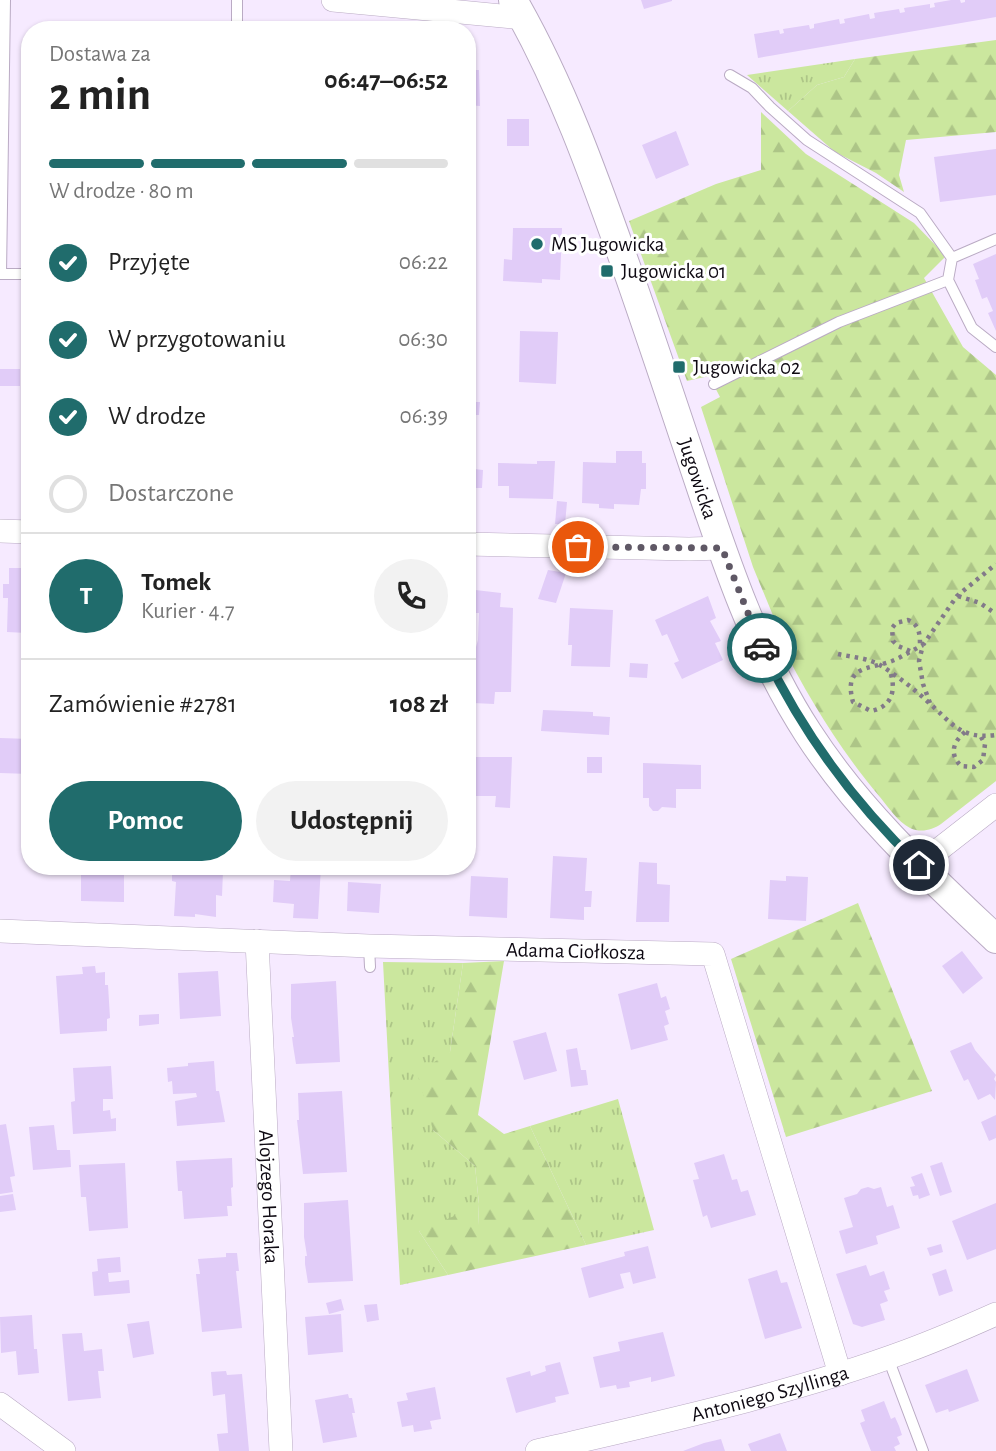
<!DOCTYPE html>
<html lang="pl">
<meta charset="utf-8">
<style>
:root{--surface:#fff;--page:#f2f2f2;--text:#222;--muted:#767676;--line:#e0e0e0;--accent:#206c6c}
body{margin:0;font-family:"Alegreya Sans",sans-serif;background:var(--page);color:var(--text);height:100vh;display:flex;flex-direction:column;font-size:26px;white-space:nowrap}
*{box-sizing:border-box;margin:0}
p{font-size:23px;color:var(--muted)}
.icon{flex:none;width:38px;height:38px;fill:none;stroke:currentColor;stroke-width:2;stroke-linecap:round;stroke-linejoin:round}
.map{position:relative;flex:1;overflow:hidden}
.side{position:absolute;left:21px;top:21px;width:455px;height:854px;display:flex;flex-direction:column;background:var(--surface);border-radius:28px;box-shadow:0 2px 5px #0004}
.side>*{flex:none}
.pin{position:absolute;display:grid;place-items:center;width:60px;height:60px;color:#fff;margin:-30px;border:4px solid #fff;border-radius:50%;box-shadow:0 2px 7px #0007}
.courier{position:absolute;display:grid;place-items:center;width:70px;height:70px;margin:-35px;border:5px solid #206c6c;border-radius:50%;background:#fff;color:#222;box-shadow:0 2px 9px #0007}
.headline em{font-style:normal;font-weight:700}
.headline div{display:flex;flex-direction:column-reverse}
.headline{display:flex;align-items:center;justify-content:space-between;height:119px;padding:0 28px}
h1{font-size:46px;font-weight:700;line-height:52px}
.bar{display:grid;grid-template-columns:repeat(4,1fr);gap:10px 7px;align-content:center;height:84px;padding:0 28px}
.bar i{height:9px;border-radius:5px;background:var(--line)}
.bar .on{background:var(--accent)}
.bar p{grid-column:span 4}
.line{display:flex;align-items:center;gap:18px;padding:0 28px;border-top:2px solid var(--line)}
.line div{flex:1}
.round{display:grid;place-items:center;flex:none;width:74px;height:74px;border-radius:37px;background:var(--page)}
ol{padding:0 28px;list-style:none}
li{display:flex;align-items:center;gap:21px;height:77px}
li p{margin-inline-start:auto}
li .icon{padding:7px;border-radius:50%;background:var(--accent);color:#fff;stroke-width:4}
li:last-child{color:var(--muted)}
li i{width:38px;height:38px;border:4px solid var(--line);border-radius:50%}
.cta{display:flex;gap:14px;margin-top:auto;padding:14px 28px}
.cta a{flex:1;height:80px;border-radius:42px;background:var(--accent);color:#fff;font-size:28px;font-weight:700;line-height:80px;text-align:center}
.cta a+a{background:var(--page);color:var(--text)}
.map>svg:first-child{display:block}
.grass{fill:url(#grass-tufts)}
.forest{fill:url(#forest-firs)}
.building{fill:#e1ccf8}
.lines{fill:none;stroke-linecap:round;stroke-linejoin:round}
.service-casing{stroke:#baabc4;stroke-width:12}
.minor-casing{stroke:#baabc4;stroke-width:24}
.tertiary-casing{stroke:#baabc4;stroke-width:30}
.path{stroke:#827a89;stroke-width:4.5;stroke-dasharray:3.5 5;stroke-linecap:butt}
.service{stroke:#fff;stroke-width:10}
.minor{stroke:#fff;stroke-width:23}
.tertiary{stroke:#fff;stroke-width:28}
.done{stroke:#5f5865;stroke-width:7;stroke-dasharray:0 12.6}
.route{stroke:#206c6c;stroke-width:9}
.poi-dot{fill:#206c6c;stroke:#fff;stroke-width:2.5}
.labels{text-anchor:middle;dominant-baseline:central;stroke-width:6;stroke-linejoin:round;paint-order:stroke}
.poi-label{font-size:21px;fill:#0e0912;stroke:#fff;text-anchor:start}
.street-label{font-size:21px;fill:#0e0912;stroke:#fff}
</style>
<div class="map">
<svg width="996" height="1451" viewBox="0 0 996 1451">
<defs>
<pattern id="grass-tufts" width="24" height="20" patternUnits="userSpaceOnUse" patternTransform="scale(1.75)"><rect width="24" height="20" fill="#cbe79e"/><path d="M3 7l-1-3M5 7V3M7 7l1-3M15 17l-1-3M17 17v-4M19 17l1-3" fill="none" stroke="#adc587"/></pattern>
<pattern id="forest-firs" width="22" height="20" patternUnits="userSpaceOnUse" patternTransform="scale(1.75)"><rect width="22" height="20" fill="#cbe79e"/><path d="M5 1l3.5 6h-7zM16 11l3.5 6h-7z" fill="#adc587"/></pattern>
</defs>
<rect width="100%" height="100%" fill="#f6eaff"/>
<!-- grass -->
<path class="grass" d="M855,59L844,77L817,85L788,111L747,75Z
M383,962L463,963L450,1052L433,1130L475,1166L479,1204L478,1225L419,1231L448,1275L400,1285Z
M618,1099L654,1230L586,1245L530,1126Z"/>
<!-- forest -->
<path class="forest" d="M996,40V132L906,140L899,175L904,192L876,173L835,152L788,111L817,85L844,77L855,59Z
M761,112L806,154L914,223L946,256L924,278L963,347L996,375V781L941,824C932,830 921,833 910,828C898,822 888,807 880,797C840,750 808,697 780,642L786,634L779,630L753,567L701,407L720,397L709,376L687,381L629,221L716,184L761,170Z
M858,903L932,1091L786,1137L731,959Z
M504,961L478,1115L504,1134L530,1126L586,1245L448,1275L419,1231L459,1214L478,1225L479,1204L475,1166L433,1130L417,1073L450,1052L463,963Z"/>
<!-- building -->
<path class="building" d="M641,0H672V1L644,9Z
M951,0H960L961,3L965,2V0H996V17L758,58L754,34L779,30L780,34L784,33L783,29L809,25L810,29L814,28V24L839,19L840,24L845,23L844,19L869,14L870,19L875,18L874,13L899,9L900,13L905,12L904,8L930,4V8L935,7L934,3Z
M467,70H479L480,106L467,105Z
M507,119H529V146H507Z
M676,131L689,165L656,179L642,145Z
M996,149V195L940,202L934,157Z
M467,207H476L475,240L467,239Z
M513,228H562L560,280L542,279V283L503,281L504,259L512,260Z
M996,254V331L988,313L993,311L987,297L982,299L975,280L979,279L973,264Z
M520,331L558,332L556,384L519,382Z
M0,369H20V386H0Z
M467,402H480L479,415H467Z
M616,451H642V463H646V489H641L639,505L614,504V509L599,508V504L582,503L583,462L616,463Z
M537,461H555L553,499L509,498V486H498V463L537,464Z
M474,469L483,470L482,488H473Z
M557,501L567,502L565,524H555Z
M9,568H30V631L27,633L7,632L8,598H3V584H9Z
M548,570L566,573L556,603L538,599Z
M467,589L501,593L500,607L513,608L511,692H495L494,704L473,703L476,659H472V647H476L478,640L479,613H467Z
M708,596L716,618L710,621L721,641L715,643L723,660L682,679L674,663L679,661L667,634L662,636L655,620Z
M570,608L613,610L610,667L571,666L572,645H568Z
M630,663L648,664L647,678L629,677Z
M543,710L593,712V716L610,717L609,735L541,731Z
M0,738L30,739V774L0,773Z
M467,757H512L510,808L495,807L496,796H474V785L467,784Z
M587,757H602V773H587Z
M643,763L701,765V789H676V808L662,807L658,811H653L649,806V798H643Z
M553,856L587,858L585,891H592L591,907H584V920L550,918Z
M639,862L657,863V884L670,885L669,922H636Z
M81,866H124V902L81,901Z
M172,866H218V871H223L222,896L216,895V917L195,914V917L174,916L176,882L172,881Z
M291,866H321L318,919L293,918L294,904L273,902L274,880L290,881Z
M471,876L508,878L507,918L469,916Z
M786,876L808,877L806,921L768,919L770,880L786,881Z
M348,882L381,884L379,913L347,911Z
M962,951L983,978L963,994L942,966Z
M95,966L96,973L105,972V985H108L110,1018L107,1019V1031L60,1034L56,976L83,974L82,967Z
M218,971L221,1016L180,1019L178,973Z
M336,981L340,1062L296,1064L293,1045L292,1037H294L291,1018V984Z
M657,983L661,998L666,996L670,1009L665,1011L669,1024L664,1026L668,1040L631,1050L618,994Z
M159,1014V1024L139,1026V1015Z
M546,1032L557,1071L524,1080L513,1041Z
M971,1042L975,1050L996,1075L994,1079L996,1082L995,1100L990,1094L978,1100L968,1079L964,1081L950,1051Z
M577,1048L581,1070H586L588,1085L571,1087L566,1050Z
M214,1061L216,1091H219L225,1122L177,1126L175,1101L197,1097L196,1093L173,1094L172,1081L168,1082L167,1068L188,1066V1063Z
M111,1066L113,1099H103V1111L110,1110L111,1119L116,1118V1131L73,1134L71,1102L75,1101L73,1068Z
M342,1091L347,1172L303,1174L297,1120H299L298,1093Z
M996,1115V1138L989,1141L981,1122Z
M6,1124L15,1176L10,1177L13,1192L0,1194V1125Z
M54,1125L57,1150H70L71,1167L33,1170L29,1127Z
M724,1154L732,1180L737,1179L741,1192L748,1190L756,1215L711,1228L707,1215L703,1217L693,1180L699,1179L694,1163Z
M232,1158L233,1187L231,1188L232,1206H227L228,1216L184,1219L182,1191H178L176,1161Z
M942,1162L952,1192L940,1196L930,1166Z
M125,1163L128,1228L89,1231L86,1197H81L79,1165Z
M922,1173L930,1195L919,1199L918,1195L913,1196L910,1187L915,1186L911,1177Z
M868,1187L874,1189L881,1187L887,1207L893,1205L900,1228L876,1236L878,1244L846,1254L839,1231L853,1227L844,1198L857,1194L861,1189Z
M13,1194L16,1210L0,1212V1196Z
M348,1200L353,1281L308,1283L305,1264V1256H307L304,1237V1203Z
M996,1203V1249L967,1260L952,1221Z
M941,1244L943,1252L930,1256L927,1248Z
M648,1246L656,1278L633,1284L630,1272L620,1274L624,1288L589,1298L581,1268L625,1256L624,1252Z
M226,1253H237L239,1271H236L242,1328L202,1332L196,1274H200L198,1259L226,1257Z
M120,1257L121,1272L108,1273L109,1282L129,1280L130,1293L94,1296L92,1272L98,1271L97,1259Z
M866,1265L870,1276L884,1271L890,1289L884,1291L888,1301L880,1304L885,1320L862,1327L853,1324L836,1274Z
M946,1269L953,1291L939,1296L932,1274Z
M777,1270L781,1283L787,1282L802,1328L765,1339L748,1279Z
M341,1299L344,1310L329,1314L326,1303Z
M377,1304L379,1320L367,1322L364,1305Z
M341,1314L343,1352L308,1355L305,1317Z
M32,1315L34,1349H37L39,1373L18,1375L16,1351L1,1353L0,1317Z
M149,1321L154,1354L133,1358L127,1324Z
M663,1332L675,1376L651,1382V1377L629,1382L630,1387L617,1389L616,1385L600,1388L593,1357L620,1351L618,1342Z
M82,1333L84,1351L102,1349L104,1371H98L101,1398L68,1401L62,1334Z
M560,1362L569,1394L555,1397L556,1402L516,1413L506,1378L530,1371L531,1376L546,1371L545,1366Z
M967,1369L979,1401L949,1412L948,1409L936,1413L925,1385Z
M226,1371L227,1375L242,1374L249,1451H219L217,1434L228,1433L225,1394L213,1396L211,1372Z
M435,1387L441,1419L430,1421L432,1429L414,1432L413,1425L402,1427L397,1402L408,1400L406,1393Z
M348,1394L349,1398H352L355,1413H352L357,1437L323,1443L315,1400Z
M884,1401L891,1419L895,1417L899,1426L902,1435L897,1437L900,1444L894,1447L896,1451H871L860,1423L865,1421L861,1410Z
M780,1433L787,1451H751L748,1444Z
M721,1439L725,1451H683L704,1443Z"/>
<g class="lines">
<!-- service casing -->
<g class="service-casing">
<path id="service" d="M5,0L1,274H30
M237,30V0
M730,75L752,88L770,107L807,140L920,213L952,258L996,239
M952,258L948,280L972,328L996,347
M714,384L839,322L948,280
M369,946L370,967
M888,1358L923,1451"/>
</g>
<!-- minor casing -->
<g class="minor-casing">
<g id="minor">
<path d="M333,0L524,18"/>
<path d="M0,531L30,532"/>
<path d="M467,544L689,549L722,548"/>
<path d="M919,865L996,805"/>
<path id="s1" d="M0,931L369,946L713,954L840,1374"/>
<path id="s2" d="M257,941L281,1451"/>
<path d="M0,1404L64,1451"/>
<path id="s3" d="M537,1451C661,1422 788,1395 907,1351C937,1340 967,1327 996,1314"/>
</g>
</g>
<!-- tertiary casing -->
<g class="tertiary-casing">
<g id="tertiary">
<path id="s4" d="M513,0C563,87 595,179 628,272C650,335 671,398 692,461C723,554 754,650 808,733C859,812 928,875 996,939"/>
</g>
</g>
<!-- path -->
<path class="path" d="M958,596L980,603L996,614
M910,651L898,646L893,641L892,628L896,623L908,620C920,625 920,635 920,647
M838,654C851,657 868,658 880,665C896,675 913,688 927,701C951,722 960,740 996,735
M891,674C896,692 891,707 871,711L853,702C843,665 868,670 892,661C902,657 913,650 923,645
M930,703L923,684L919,661L923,645L957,596L996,564
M965,732C953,742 949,754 961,766L974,767L983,760L985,744L981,737"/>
<!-- service -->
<use href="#service" class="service"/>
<!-- minor -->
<use href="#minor" class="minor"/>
<!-- tertiary -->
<use href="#tertiary" class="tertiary"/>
</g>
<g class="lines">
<!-- done -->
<path class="done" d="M578,547L722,548L762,648"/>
<!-- route -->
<path class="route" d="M762,648C801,731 853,802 919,865"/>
</g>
<!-- markers -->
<g class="poi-dot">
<circle cx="537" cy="244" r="7"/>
<rect x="600" y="264" width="14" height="14" rx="3.5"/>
<rect x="672" y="360" width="14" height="14" rx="3.5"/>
</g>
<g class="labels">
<!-- poi labels -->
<g class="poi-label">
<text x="551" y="244">MS Jugowicka</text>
<text x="621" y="271">Jugowicka 01</text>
<text x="693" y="367">Jugowicka 02</text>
</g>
<!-- street labels -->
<g class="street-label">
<text stroke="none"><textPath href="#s4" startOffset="514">Jugowicka</textPath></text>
<text stroke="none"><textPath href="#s1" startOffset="576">Adama Ciołkosza</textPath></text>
<text stroke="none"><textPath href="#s2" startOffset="256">Alojzego Horaka</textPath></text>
<text stroke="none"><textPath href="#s3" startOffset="240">Antoniego Szyllinga</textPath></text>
</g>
</g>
</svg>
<div class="pin" style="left:578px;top:547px;background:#ea580c"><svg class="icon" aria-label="bag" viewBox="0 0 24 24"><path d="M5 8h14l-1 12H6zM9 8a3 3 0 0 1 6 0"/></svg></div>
<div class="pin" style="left:919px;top:865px;background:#1f2937"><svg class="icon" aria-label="home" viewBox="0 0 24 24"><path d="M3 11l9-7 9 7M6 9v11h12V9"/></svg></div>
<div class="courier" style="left:762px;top:648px"><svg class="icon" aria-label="car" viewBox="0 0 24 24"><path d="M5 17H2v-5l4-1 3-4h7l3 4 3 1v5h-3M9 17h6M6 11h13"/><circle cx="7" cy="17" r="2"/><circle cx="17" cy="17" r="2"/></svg></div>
<section class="side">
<div class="headline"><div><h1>2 min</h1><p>Dostawa za</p></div><em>06:47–06:52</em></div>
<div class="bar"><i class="on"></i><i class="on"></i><i class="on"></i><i></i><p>W drodze · 80 m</p></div>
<ol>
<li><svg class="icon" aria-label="check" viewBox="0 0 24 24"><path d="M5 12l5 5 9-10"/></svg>Przyjęte<p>06:22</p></li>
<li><svg class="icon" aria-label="check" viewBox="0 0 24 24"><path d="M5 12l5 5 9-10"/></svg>W przygotowaniu<p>06:30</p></li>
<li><svg class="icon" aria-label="check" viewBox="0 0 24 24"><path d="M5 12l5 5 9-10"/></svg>W drodze<p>06:39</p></li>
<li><i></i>Dostarczone</li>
</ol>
<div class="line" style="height:126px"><b class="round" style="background:var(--accent);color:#fff">T</b><div><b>Tomek</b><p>Kurier · 4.7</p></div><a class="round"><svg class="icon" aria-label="phone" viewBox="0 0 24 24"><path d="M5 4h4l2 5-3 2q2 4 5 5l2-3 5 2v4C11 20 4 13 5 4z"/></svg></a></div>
<div class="line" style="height:91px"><div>Zamówienie #2781</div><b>108 zł</b></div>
<div class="cta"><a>Pomoc</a><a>Udostępnij</a></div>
</section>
</div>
